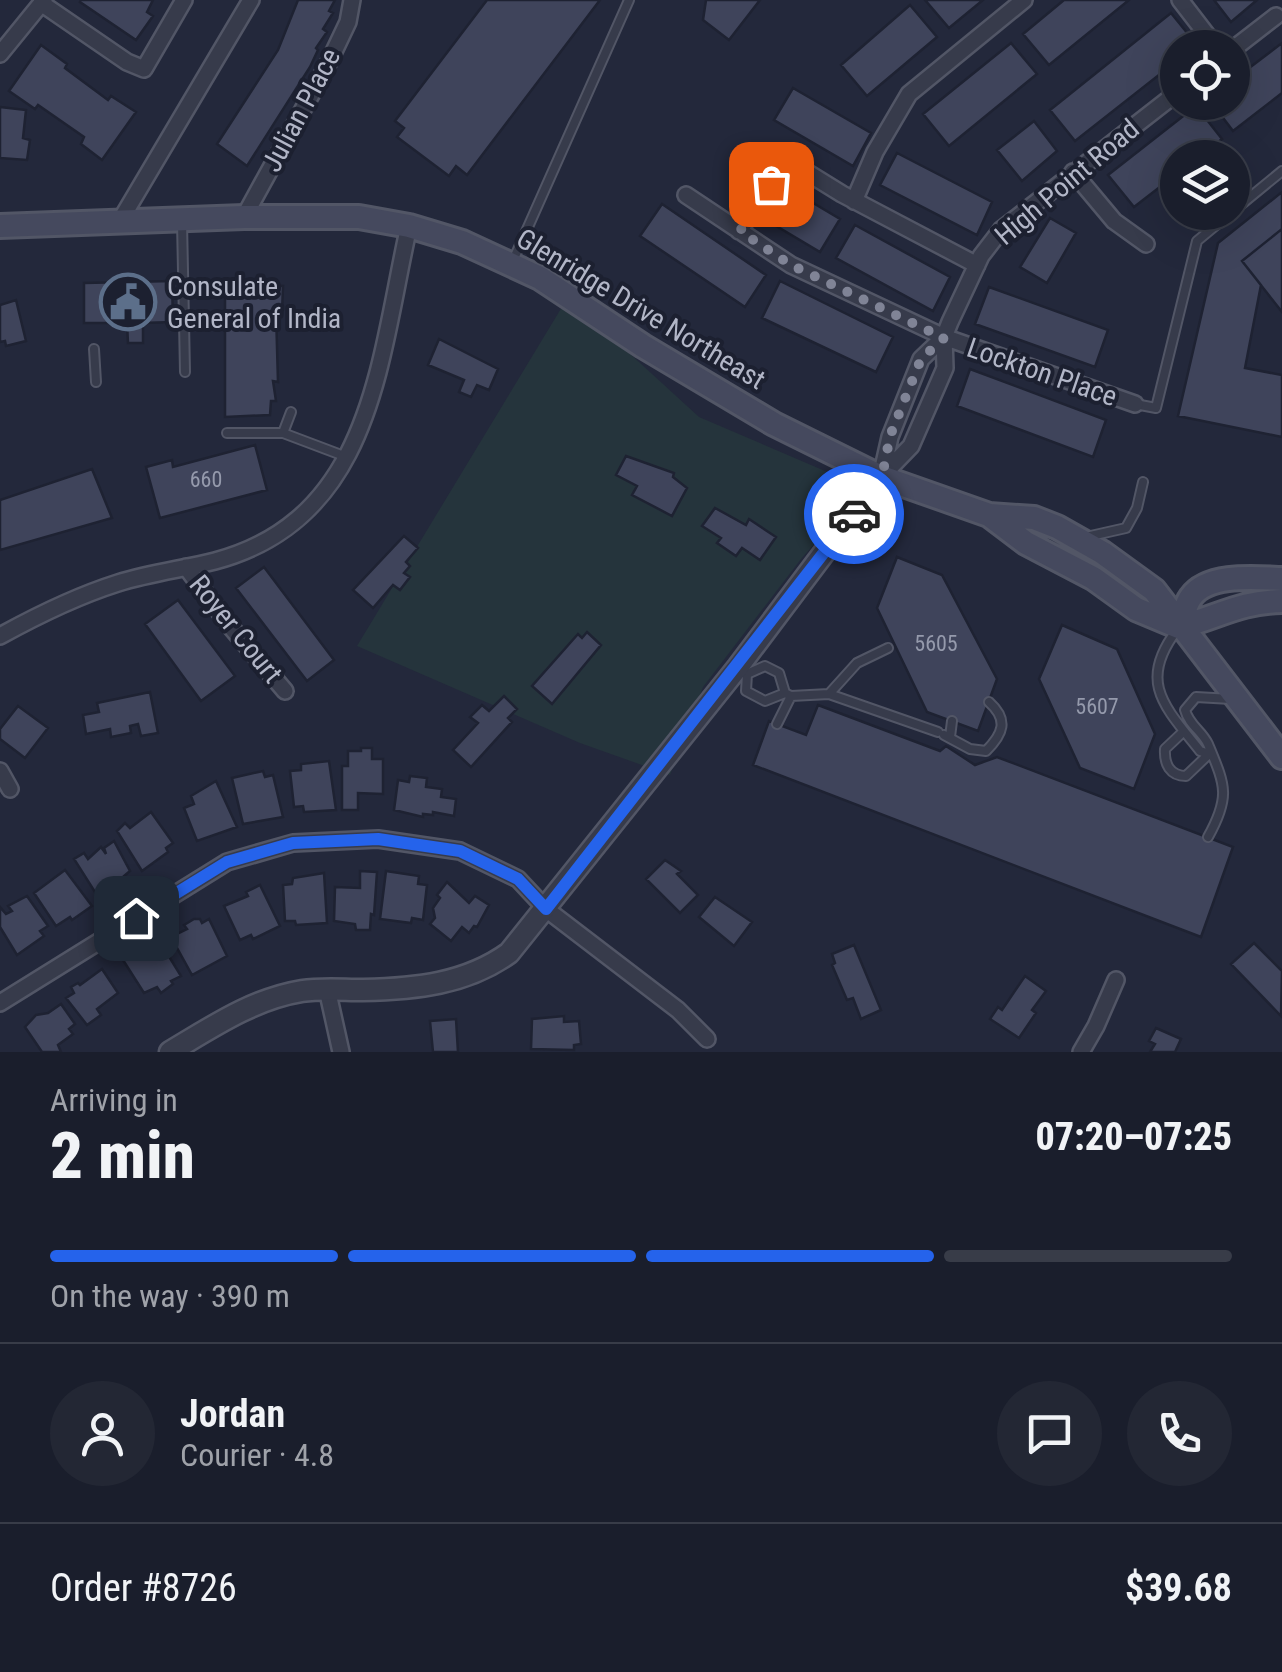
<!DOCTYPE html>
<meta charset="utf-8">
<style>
:root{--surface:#1a1e2c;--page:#232734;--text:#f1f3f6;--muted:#9fa2a9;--line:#383c48;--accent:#2563eb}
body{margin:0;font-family:"Roboto Condensed",sans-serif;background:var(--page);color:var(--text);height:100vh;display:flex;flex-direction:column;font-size:38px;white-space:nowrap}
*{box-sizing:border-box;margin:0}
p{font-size:32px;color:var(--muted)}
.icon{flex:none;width:55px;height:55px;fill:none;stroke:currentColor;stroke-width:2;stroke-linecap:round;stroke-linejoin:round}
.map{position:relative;height:1052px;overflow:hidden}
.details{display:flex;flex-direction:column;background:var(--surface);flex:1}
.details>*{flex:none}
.fabs{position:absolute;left:1160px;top:30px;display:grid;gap:20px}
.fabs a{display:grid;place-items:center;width:90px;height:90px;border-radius:50%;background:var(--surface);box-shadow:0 10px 40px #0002,0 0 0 2px var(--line);font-size:50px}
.pin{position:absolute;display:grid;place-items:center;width:85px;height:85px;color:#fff;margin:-42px;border-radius:20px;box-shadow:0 5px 15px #0006}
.courier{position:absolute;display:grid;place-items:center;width:100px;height:100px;margin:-50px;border:8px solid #2563eb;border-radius:50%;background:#fff;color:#222;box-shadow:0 2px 12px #0007}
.head em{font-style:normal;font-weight:800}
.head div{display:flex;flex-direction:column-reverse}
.head{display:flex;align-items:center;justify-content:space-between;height:170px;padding:0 50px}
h1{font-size:65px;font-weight:800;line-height:75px}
.bar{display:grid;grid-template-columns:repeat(4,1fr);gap:15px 10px;align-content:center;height:120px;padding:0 50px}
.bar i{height:12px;border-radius:8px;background:var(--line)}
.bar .selected{background:var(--accent)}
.bar p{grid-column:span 4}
.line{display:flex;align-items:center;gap:25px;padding:0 50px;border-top:2px solid var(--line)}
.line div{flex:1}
.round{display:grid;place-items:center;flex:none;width:105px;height:105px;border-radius:52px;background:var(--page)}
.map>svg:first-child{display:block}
.green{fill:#25343c}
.building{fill:#3f445b;stroke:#1e2232;stroke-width:2.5}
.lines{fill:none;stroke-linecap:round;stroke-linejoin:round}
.service-casing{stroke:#525666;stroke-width:12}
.minor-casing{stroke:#525666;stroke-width:20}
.tertiary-casing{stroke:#525666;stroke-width:25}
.secondary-casing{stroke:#525666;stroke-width:28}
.service{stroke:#373b4b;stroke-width:8}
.minor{stroke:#373b4b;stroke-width:15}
.tertiary{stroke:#373b4b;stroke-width:20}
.secondary{stroke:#45495e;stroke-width:22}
.done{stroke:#808496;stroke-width:10;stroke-dasharray:0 18}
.route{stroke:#2563eb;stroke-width:12}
.labels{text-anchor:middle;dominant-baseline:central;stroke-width:8;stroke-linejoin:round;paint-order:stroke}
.number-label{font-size:22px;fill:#959aac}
.street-label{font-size:28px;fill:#b2b6c7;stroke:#1c2030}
.poi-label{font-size:28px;fill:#b2b6c7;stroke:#1c2030;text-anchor:start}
</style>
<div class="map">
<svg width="1282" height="1052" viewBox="0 0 1282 1052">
<rect width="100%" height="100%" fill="#23283b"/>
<!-- green -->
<path class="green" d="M568,297L699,417L860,486L846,508L801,559L703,687L670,775L580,743L357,646Z"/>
<!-- building -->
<path class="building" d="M81,0H153L147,12L153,16L136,40L80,2Z
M298,0H335L329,11L333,13L323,29L327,32L316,48L318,50L310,67L247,166L217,144L278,50Z
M487,0H600L467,175L456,166L449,176L397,137L404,128L395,121Z
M706,0H760L729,40L703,20Z
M925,0H983L949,28Z
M1064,0H1129L1049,65L1023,34Z
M1214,0H1257L1231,22Z
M910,5L937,37L867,96L841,65Z
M1171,13L1197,45L1178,48V60L1075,141L1050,110Z
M1011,43L1037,74L949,146L923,114Z
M1282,43V93L1233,131L1211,102H1232V81Z
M41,45L67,64L65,68L108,100L111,96L136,112L102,160L81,144L84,137L38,105L35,109L9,91Z
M793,88L871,133L853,166L774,120Z
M1196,106L1222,139L1198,158H1178V173L1134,207L1108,175Z
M0,107L26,110L23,138L30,140L27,160L0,158Z
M1034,121L1057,151L1022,181L997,150Z
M897,153L992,202L977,235L880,185Z
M793,191L840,219L820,252L773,224Z
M1282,192V229L1242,261L1261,285L1245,368L1282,375V437L1178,416L1218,243Z
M662,204L766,275L745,307L640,236Z
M1050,218L1076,233L1047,283L1020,267Z
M855,225L950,277L933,311L836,258Z
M1282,229V312L1242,261Z
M172,281L173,322L143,323V343H128L127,323H84V283Z
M780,281L893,337L876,372L762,318Z
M225,284L283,286L282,313L276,312L278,382L273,381L276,401H271L270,415L225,417Z
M989,287L1108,330L1095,367L975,324Z
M16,300L26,341L6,346L5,341L0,342V305Z
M439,339L498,369L489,390L477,385L471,397L459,392L464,380L428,365Z
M970,369L1106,420L1093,457L957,406Z
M255,445L267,490L160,518L146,467L172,460L173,467Z
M626,456L674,473L673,477L687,488L672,516L632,495L637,486L616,475Z
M92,469L112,518L0,550V500Z
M715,508L746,525L749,519L776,537L760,560L742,548L736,556L717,543L721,538L702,526Z
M404,536L418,548L406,562L410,566L404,573L410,577L400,590L393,585L373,608L353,590Z
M897,557L942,575L997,679L978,731L927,712L877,608Z
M264,567L334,660L307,681L236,588Z
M178,600L235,676L201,701L145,624Z
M1062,625L1117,649L1155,734L1134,789L1080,768L1039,679Z
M587,632L601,645L552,704L532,686L578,634L582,638Z
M150,692L158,733L141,736L138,724L130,726L131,733L111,737L110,729L86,734L83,715L99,712L97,703Z
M504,696L517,709L508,718L512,722L471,767L453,750L478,723L470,717L482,705L489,711Z
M818,705L940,751L946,746L975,765L997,757L1233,847L1201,937L753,765L769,721L806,735Z
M18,706L48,728L25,758L0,739V729Z
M361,748H372V759H383V794L358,793V810H342V766H348V751H361Z
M329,761L336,810L304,812L303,806L294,807L290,771L301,770V764Z
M263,771L265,777L273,775L283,817L243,824L232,778Z
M410,776L427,778L426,787L442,789L441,797L456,799L454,816L433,812V815L423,814V817L394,810L398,780L409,782Z
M216,781L237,827L197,841L184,808L194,804L191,796Z
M151,812L173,843L166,848L168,852L142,871L117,831L125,823L130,828Z
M114,841L130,871L123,877L126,881L100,900L74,859L84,853L88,859L101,847L106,854L104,848Z
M665,860L681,871L677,874L698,895L680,913L646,879Z
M65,870L92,906L72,920L70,917L56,926L34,893Z
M360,871L377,872L374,915L371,914L370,930H356L355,924L334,921L335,887L360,888Z
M386,871L419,876L418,884L427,885L423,920L412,918L411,923L380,919Z
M324,873L327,923L296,925L295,921H285L283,885L292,884L293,878Z
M447,882L469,903L475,896L489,905L477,927L474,926L469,933L462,927L451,941L430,924L435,918L433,908L440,898L437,895Z
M260,885L280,926L253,939L251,935L240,940L224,906L248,896L246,892Z
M27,896L48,926L40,931L44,936L17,955L0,927V907L6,914L12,911L8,906Z
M715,897L752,922L734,946L699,917Z
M194,919H200L202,923L209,919L227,956L192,975L171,937L187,929L184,925Z
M157,937L181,976L171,981L173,984L161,993L157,987L144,993L123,960Z
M1254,943L1282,971L1281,1016L1231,964Z
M854,945L881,1010L861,1019L853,998L847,1000L832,965L835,963L832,954Z
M102,969L118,993L97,1009L101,1015L87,1025L66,998L74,993L71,987L78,983L80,985Z
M1025,976L1046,991L1032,1010L1036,1013L1019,1038L990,1019L998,1007L1002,1010Z
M61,1004L75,1024L69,1029L73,1034L58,1045L61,1052H42L25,1027L36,1015L48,1013Z
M564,1016V1022L579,1021L581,1044L574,1045V1050L531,1049L532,1019Z
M456,1019L458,1052H433L430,1021Z
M1156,1028L1181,1039L1175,1052H1150L1155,1044L1149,1041Z"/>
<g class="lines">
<!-- service casing -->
<g class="service-casing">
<path id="service" d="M1232,212L1282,171
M182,221L185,372
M512,263L629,0
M94,349L96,382
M1135,404L1156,408L1197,241L1232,212
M227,433H283L344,456
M283,433L291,412
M1086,537L1126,528L1137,508L1143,482
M1177,630C1137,682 1165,707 1200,751L1209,754
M747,674L746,691L765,701L785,693L791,696L829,694L857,663L888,648
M747,674L765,666L779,673L785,693
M829,694L938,732
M777,724L791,696
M1184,731L1165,749C1164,764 1170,776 1186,776L1209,754
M944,735L970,749L986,751C1003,734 1009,720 989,702
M950,737L952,721
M1208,837C1231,796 1225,785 1208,744C1202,731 1189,725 1185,710L1196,697L1231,699"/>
</g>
<!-- minor casing -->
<g class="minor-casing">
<path id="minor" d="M1180,0L1217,48
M41,3L127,62L144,69L184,0
M1232,50L1276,16
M0,54L44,0
M1073,172L1114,221L1146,244
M686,195L791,265L944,337L1135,404
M854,201L875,152L909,94L1024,0
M244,217L329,62L348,22L352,0
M120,221L251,0
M739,231L787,160L842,194L977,265
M881,477L911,446L945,368L944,337L950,322L981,256L1001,230L1178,92
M881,477L890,437L921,359L944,337
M186,567L230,626L285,691
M0,636C38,615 77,596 118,583C150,573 183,569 215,561C373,519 379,359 409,226
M0,771L10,789
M327,989L341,1052
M0,1003L227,862L293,843L378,839L460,851L518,879L546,909L678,1010L707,1039
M1081,1052L1096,1026L1116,980"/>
</g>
<!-- tertiary casing -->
<g class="tertiary-casing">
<path id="tertiary" d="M170,1052C212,1027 253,999 302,991C322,988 343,990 363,990C415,989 466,984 509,953L738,667L881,477"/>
</g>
<!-- secondary casing -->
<g class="secondary-casing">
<path id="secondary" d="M0,226L244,217H359L409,226L462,242L540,278L643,346L774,424L881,477L989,515L1026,543L1093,578L1136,609L1179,627
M989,515L1034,518L1057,527L1103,553L1154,590L1282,757
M1179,627C1183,618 1185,605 1191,597C1208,573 1256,578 1282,579
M1179,627C1219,617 1238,602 1282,601"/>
</g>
<!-- service -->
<use href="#service" class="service"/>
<!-- minor -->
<use href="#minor" class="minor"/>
<!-- tertiary -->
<use href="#tertiary" class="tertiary"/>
<!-- secondary -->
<use href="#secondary" class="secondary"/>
</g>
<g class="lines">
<!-- done -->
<path class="done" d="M771,184L740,231L791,265L944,338L921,359L890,436L882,477L854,514"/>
<!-- route -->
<path class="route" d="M136,918L227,862L293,843L378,839L460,851L518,879L546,909L854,514"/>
</g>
<!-- icons -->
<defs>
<g id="civic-ring" transform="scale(2.875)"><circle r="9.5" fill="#1c2030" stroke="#5c6f8a" stroke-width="1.5"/><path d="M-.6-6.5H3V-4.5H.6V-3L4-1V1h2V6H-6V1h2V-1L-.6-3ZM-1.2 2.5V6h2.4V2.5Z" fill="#5c6f8a"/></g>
</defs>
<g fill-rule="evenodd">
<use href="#civic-ring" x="128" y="302"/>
</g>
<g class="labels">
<!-- number labels -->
<g class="number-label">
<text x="206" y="479">660</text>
<text x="936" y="643">5605</text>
<text x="1097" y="706">5607</text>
</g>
<!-- street labels -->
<g class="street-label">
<text transform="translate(301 110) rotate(-62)">Julian Place</text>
<text transform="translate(1067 182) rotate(-40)">High Point Road</text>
<text transform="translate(641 309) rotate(31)">Glenridge Drive Northeast</text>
<text transform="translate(1042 372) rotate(19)">Lockton Place</text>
<text transform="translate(236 629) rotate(51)">Royer Court</text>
</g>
<!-- poi labels -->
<g class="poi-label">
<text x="167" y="286">Consulate<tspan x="167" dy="32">General of India</tspan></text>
</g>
</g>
</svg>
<div class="fabs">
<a><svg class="icon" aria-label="locate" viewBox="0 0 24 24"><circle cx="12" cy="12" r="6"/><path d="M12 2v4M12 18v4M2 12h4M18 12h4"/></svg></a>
<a><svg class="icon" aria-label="layers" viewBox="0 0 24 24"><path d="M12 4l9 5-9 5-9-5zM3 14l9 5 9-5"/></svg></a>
</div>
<div class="pin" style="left:771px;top:184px;background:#ea580c"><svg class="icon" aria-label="bag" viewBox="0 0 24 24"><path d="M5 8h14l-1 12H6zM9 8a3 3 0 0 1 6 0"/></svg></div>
<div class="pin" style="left:136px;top:918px;background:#1f2937"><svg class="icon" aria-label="home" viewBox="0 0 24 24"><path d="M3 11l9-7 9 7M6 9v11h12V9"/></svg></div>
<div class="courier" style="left:854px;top:514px"><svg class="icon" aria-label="car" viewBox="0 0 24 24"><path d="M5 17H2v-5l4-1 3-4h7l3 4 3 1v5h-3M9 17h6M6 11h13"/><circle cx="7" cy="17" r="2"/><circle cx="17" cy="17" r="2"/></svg></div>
</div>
<section class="details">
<div class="head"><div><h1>2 min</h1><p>Arriving in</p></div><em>07:20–07:25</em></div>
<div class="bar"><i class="selected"></i><i class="selected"></i><i class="selected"></i><i></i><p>On the way · 390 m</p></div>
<div class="line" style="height:180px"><a class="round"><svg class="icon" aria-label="person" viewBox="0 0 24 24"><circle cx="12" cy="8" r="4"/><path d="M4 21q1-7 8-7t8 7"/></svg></a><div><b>Jordan</b><p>Courier · 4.8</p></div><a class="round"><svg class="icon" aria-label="chat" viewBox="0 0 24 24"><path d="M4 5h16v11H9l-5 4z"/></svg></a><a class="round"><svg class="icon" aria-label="phone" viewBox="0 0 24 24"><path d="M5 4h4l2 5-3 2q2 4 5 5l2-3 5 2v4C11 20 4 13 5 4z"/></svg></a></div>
<div class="line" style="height:130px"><div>Order #8726</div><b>$39.68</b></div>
</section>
